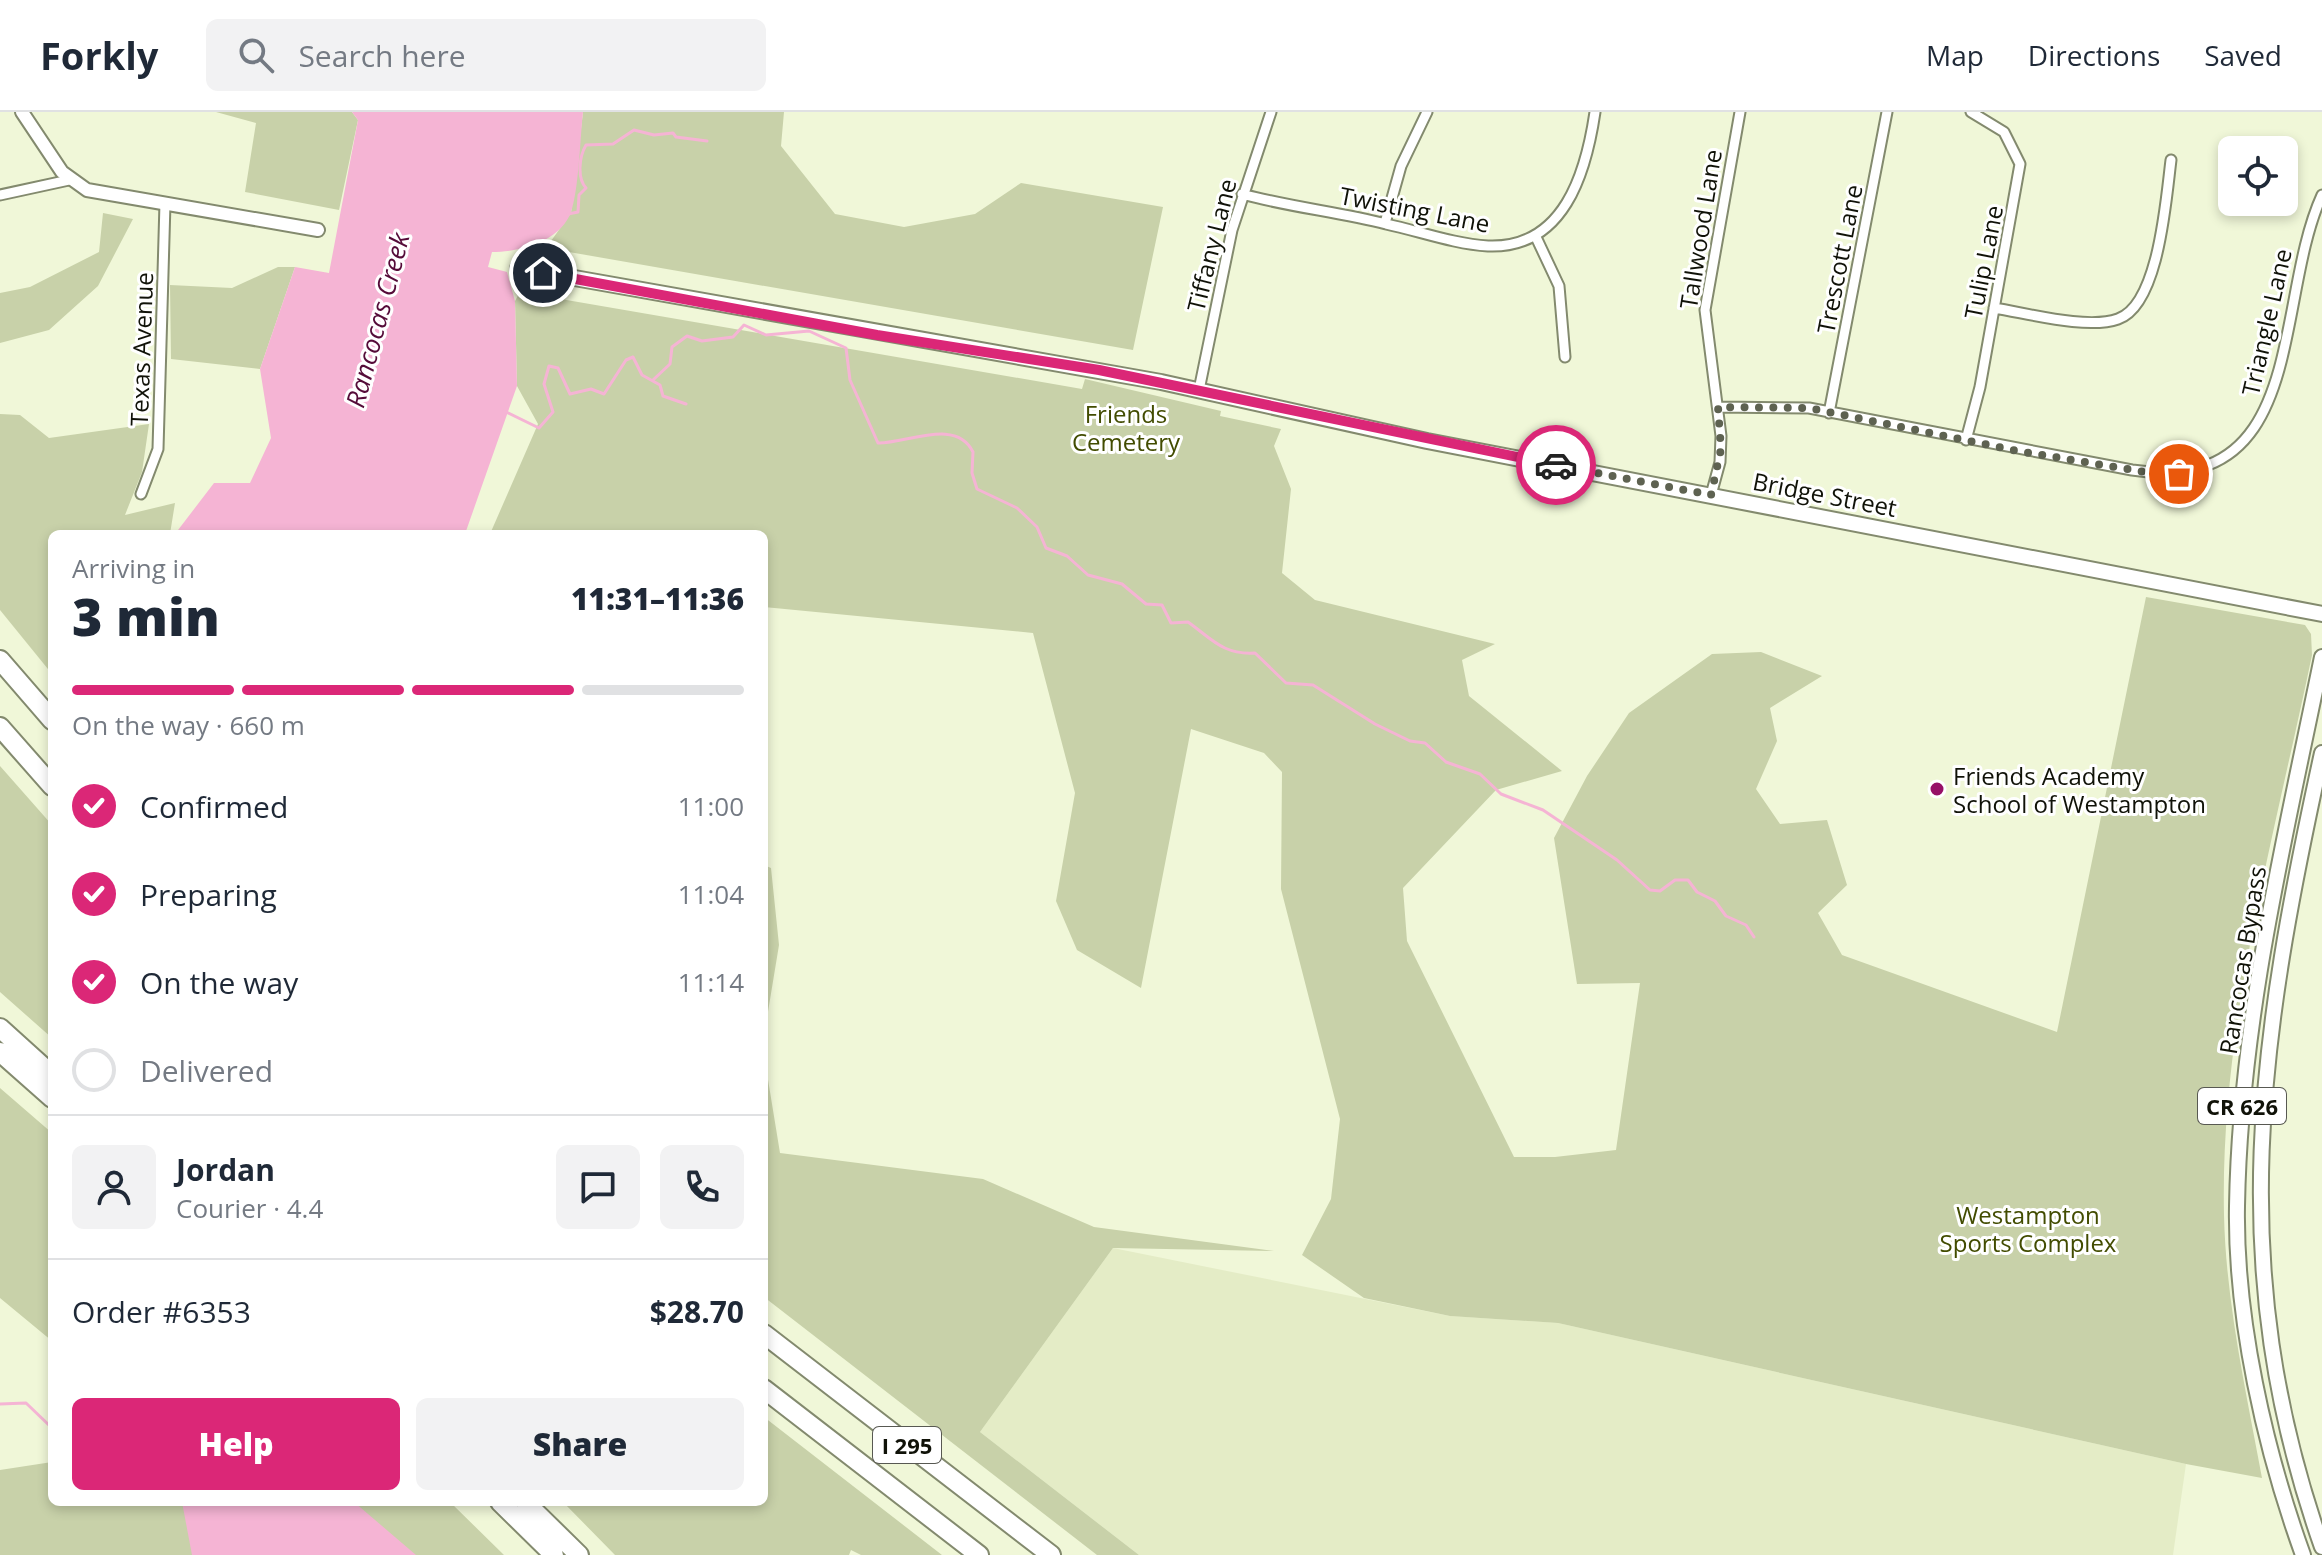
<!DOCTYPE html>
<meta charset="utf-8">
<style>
:root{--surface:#fff;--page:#f2f2f3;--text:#1f2937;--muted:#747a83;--line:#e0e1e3;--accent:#db2777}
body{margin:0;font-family:"Open Sans",sans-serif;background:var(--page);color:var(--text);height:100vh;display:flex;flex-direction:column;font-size:30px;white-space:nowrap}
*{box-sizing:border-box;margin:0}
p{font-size:26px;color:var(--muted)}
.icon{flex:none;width:44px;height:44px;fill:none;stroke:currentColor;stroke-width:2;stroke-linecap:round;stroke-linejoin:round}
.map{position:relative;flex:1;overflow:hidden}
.drawer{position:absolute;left:48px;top:418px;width:720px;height:976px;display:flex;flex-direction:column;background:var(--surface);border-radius:12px;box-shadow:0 4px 12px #0003}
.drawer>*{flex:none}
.fabs{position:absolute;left:2218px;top:24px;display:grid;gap:16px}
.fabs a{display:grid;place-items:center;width:80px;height:80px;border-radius:12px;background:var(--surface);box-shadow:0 4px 12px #0003;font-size:40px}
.pin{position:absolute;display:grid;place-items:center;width:68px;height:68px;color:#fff;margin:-34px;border:4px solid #fff;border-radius:50%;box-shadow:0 2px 8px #0007}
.courier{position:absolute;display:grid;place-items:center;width:80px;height:80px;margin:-40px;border:6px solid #db2777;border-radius:50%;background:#fff;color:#222;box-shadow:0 2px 10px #0007}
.head em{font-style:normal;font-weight:800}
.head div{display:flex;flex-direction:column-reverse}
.head{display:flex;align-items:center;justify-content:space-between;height:136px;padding:0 24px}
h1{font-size:52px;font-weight:800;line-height:60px}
.bar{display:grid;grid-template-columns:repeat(4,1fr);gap:12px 8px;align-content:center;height:96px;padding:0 24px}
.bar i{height:10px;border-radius:6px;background:var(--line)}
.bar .current{background:var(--accent)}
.bar p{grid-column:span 4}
.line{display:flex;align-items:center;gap:20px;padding:0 24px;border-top:2px solid var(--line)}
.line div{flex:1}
.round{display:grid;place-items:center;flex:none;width:84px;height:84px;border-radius:12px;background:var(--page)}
ol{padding:0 24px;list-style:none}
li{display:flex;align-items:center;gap:24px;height:88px}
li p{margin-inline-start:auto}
li .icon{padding:8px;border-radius:50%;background:var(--accent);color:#fff;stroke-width:4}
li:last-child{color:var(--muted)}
li i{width:44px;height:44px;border:4px solid var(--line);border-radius:50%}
.action{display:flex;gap:16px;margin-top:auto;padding:16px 24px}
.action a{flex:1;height:92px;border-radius:12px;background:var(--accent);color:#fff;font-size:32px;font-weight:800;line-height:92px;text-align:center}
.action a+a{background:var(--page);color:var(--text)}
header{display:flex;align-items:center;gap:48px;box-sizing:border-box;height:112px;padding:0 40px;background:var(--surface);border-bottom:2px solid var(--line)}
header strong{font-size:38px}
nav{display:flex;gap:44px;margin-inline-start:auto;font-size:28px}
.search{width:560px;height:72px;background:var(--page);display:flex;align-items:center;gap:20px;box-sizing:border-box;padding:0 28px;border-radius:12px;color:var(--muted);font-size:30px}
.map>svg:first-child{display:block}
.built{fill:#e4ecc6}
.green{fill:#c8d1a9}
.water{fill:#f5b4d4}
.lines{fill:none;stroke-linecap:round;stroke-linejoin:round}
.stream{stroke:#f5b4d4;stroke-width:3}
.minor-casing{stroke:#838a6e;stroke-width:13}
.tertiary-casing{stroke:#838a6e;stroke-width:16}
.secondary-casing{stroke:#838a6e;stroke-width:18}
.primary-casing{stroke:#838a6e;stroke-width:18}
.motorway-casing{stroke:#838a6e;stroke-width:22}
.minor{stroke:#fff;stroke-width:9}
.tertiary{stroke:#fff;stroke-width:12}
.secondary{stroke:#fff;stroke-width:14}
.primary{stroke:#fff;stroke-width:14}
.motorway{stroke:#fff;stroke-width:18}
.done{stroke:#5e6251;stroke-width:8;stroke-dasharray:0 14.4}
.route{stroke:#db2777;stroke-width:10}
.poi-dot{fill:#971067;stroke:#fff;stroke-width:3}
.labels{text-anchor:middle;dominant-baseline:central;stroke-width:6;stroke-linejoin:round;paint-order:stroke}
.shield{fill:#fff;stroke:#585952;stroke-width:2}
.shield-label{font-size:22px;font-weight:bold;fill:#101208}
.street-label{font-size:24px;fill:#101208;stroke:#fff}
.park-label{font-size:24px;fill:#424c01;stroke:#fff}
.poi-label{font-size:24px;fill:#101208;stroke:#fff;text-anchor:start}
.water-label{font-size:26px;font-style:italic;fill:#550b39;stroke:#fff}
</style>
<header>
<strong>Forkly</strong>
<div class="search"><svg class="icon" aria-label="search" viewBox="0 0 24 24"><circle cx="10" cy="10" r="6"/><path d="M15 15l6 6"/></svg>Search here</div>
<nav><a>Map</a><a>Directions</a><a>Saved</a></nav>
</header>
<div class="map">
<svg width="2322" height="1443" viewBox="0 0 2322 1443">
<rect width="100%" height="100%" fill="#f0f7d8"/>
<!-- built -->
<path class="built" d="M1113,1136L1450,1204L1558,1211L2186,1352L2173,1443H1139L980,1320Z"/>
<!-- green -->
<path class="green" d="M216,0H352L358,8L339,98L245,80L256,11Z
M583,0H784L781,34L835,102L904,115L975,102L1021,71L1163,95L1133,238L546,136L571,101Z
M103,101L133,107L98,174L49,218L0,231V181L30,175L99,140Z
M278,155H295L260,257L171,247L170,173L232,176Z
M520,180L1082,277L1085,267L1221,299L1220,304L1281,317L1274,334L1291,377L1282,461L1315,488L1495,532L1462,548L1469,584L1562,659L1496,678L1403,776L1407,829L1514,1045H1555L1616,1038L1640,871L1577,872L1554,726L1587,664L1629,601L1712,542L1761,540L1822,564L1770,596L1777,629L1756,677L1780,712L1827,708L1847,773L1818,801L1842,843L2057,920L2146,485L2305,513L2311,522L2312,543C2274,726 2220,914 2224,1103C2226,1191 2246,1279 2262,1366L2186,1352L1558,1211L1450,1204L1364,1186L1302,1143L1331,1087L1340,1007L1281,777L1282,660L1264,641L1191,617L1141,876L1077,838L1056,789L1075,681L1033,521L764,495V422H490L538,312L517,274L515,189Z
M0,302L20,303L49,326L149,312L142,360L125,403L175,391L170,422H52V562L0,498Z
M0,654L52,713V926L0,880Z
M764,753L771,756L779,833L764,924Z
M764,943L780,1041L983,1067L1094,1115L1274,1139L1113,1136L980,1320L1139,1443H1097L764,1185Z
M0,976L52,1021V1229L0,1186Z
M764,1305L942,1443H861L851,1438L849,1443H615L563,1390H764Z
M52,1350V1390H450L504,1443H0V1358Z"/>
<!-- water -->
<path class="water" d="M352,0H583C580,27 579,77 571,100C560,130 519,140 492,140L488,155L507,160L515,189L517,274L465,422H175L214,371H250L271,326L260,257L295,155L329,161L358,8Z
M182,1390H354L416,1443H192Z"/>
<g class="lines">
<!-- stream -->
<path class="stream" d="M568,102L578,100L579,83L586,76C577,66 579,45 586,33L613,32L634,18L654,23L673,21L676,25L707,29
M653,268L670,252L672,235L687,224L702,229L733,225L744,213L766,223L809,219L846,236L850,268L878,331C906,332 956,305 973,340L972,361L977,377L1017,396L1037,415L1046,436L1067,444L1088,463L1122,472L1146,492L1162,493L1171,511L1188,510C1212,527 1223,543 1255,541L1286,571L1313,573L1375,612L1410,629L1425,631L1446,650L1480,662L1501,682L1543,698L1617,748L1650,778L1660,779L1675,768H1688L1697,780L1715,789L1726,804L1746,813L1754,825
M504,299L539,316L553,300L544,272L549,254L558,256L570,282L591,277L604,282L626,248L633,245L642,263L660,273L663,284L686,292
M0,1292L26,1291L52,1316"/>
<!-- minor casing -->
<g class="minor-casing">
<path id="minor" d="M1242,82C1289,95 1339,100 1386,112C1419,119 1454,132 1488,134C1564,137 1586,61 1595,0
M0,83L69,68
M1385,111L1401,54L1427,0
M1535,123L1559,174L1565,245
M1994,196C2027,201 2087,218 2118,207C2159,193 2166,87 2171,48
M1199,278L1232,118L1271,0
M1718,295L1809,296L2132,358C2309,385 2273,190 2322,83
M1829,301L1887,0
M1966,328L1980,275L2020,52L2004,20L1971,0
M141,382L158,337L165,91
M1711,383L1720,350L1721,324L1705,198L1740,0"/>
</g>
<!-- tertiary casing -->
<g class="tertiary-casing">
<path id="tertiary" d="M22,0L62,60L87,78L318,118"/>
</g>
<!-- secondary casing -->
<g class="secondary-casing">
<path id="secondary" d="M518,156L1161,270L1427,329L2322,502"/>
</g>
<!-- primary casing -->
<g class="primary-casing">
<path id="primary" d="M2322,641C2260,924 2223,1154 2322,1435
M2303,1443C2265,1338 2235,1206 2237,1094C2240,908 2285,726 2322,545"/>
</g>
<!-- motorway casing -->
<g class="motorway-casing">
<path id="motorway" d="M0,548L52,608
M0,615L52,674
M0,916L52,963
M0,940L52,986
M764,1222L1051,1443
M764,1277L979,1443
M500,1390L554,1443
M525,1390L579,1443"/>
</g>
<!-- minor -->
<use href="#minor" class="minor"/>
<!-- tertiary -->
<use href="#tertiary" class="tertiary"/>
<!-- secondary -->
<use href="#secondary" class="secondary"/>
<!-- primary -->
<use href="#primary" class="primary"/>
<!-- motorway -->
<use href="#motorway" class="motorway"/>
</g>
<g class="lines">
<!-- done -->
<path class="done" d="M1556,353L1711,383L1721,337L1718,295L1809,296L2018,339L2163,363L2179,362"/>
<!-- route -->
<path class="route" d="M543,161L877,223L1099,258L1556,353"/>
</g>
<!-- markers -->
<circle class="poi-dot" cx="1937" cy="677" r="8"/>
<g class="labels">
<!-- shield labels -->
<g class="shield">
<rect x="2198" y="976" width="88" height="36" rx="6"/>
<rect x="873" y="1315" width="68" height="36" rx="6"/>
</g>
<g class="shield-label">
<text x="2242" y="994">CR 626</text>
<text x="907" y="1333">I 295</text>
</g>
<!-- street labels -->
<g class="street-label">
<text transform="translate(1415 97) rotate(11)">Twisting Lane</text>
<text transform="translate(1700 117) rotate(-81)">Tallwood Lane</text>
<text transform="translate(1211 133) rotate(-76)">Tiffany Lane</text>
<text transform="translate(1839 147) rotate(-79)">Trescott Lane</text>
<text transform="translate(1983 150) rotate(-79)">Tulip Lane</text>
<text transform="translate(2266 210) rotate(-77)">Triangle Lane</text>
<text transform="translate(141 237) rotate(-88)">Texas Avenue</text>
<text transform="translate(1825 382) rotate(11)">Bridge Street</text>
<text transform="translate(2242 848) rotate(-81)">Rancocas Bypass</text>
</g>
<!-- park labels -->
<g class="park-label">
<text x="1126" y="301">Friends<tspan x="1126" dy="28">Cemetery</tspan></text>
<text x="2028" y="1102">Westampton<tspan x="2028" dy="28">Sports Complex</tspan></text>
</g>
<!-- poi labels -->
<g class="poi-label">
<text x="1953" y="663">Friends Academy<tspan x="1953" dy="28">School of Westampton</tspan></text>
</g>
<!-- water labels -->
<g class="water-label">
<text transform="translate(377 208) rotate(-75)">Rancocas Creek</text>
</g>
</g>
</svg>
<div class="fabs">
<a><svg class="icon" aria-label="locate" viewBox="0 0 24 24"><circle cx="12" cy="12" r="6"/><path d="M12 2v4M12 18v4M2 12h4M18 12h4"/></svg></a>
</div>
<div class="pin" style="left:2179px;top:362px;background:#ea580c"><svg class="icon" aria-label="bag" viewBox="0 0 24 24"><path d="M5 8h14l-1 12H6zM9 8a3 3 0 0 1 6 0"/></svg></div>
<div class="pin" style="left:543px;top:161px;background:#1f2937"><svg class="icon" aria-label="home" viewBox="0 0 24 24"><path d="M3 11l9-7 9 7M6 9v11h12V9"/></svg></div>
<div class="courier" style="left:1556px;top:353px"><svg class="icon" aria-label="car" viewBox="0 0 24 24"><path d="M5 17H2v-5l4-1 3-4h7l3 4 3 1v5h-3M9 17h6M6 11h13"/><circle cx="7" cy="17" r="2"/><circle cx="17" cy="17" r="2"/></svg></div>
<section class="drawer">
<div class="head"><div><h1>3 min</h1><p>Arriving in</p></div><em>11:31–11:36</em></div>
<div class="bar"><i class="current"></i><i class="current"></i><i class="current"></i><i></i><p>On the way · 660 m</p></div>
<ol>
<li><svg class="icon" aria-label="check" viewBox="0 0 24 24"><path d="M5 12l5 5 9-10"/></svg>Confirmed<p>11:00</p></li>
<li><svg class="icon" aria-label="check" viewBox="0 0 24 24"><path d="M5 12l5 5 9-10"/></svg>Preparing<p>11:04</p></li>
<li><svg class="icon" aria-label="check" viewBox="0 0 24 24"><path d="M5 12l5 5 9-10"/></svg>On the way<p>11:14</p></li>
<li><i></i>Delivered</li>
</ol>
<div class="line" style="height:144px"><a class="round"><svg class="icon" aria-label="person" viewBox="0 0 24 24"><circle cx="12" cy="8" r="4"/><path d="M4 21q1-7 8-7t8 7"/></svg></a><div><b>Jordan</b><p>Courier · 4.4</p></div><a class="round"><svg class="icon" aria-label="chat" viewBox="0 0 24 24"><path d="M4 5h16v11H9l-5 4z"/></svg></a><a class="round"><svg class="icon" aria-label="phone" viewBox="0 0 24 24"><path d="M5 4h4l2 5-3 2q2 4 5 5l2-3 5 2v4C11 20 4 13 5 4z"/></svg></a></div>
<div class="line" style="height:104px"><div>Order #6353</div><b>$28.70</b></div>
<div class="action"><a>Help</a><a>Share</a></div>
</section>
</div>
